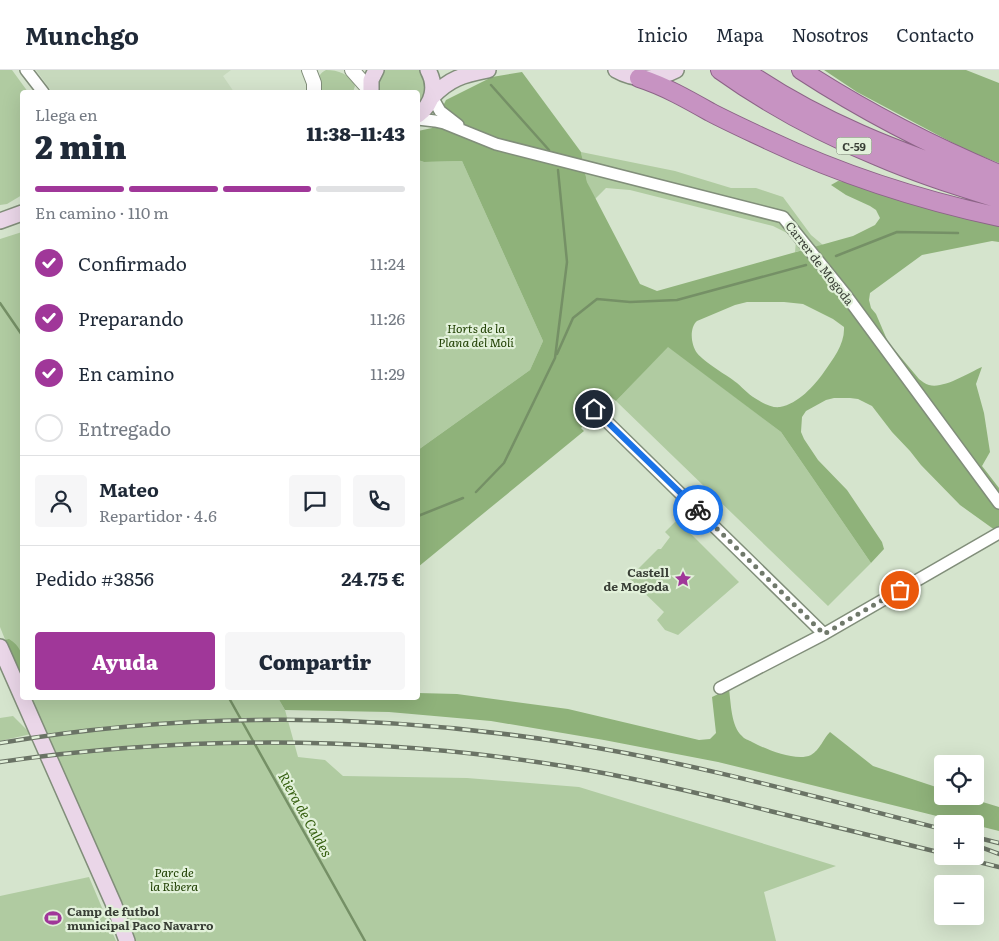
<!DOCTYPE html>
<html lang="es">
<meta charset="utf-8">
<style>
:root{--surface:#fff;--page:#f6f6f7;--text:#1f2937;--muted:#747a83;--line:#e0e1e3;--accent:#a03799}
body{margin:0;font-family:Literata,serif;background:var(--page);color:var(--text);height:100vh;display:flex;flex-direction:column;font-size:19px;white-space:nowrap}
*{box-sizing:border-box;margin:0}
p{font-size:16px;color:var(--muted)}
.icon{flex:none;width:28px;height:28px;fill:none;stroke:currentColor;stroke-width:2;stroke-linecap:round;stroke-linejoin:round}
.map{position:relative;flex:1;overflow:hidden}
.drawer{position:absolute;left:20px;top:20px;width:400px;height:610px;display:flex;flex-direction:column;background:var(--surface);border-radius:5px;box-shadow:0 5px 20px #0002}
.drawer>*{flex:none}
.tools{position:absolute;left:934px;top:685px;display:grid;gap:10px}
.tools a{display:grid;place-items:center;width:50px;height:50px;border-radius:5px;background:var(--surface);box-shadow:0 5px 20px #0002;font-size:25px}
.pin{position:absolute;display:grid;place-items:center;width:42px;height:42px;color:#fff;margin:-21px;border:2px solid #fff;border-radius:50%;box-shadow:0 1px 5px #0007}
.courier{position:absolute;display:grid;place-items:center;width:50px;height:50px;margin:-25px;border:4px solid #1a73e8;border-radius:50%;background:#fff;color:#222;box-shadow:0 1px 6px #0007}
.summary em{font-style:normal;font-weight:800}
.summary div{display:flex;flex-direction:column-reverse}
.summary{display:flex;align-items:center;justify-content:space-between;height:85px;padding:0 15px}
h1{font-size:32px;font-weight:800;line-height:38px}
.bar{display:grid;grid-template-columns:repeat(4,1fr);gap:8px 5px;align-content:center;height:60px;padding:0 15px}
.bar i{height:6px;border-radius:4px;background:var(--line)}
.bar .current{background:var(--accent)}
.bar p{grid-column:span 4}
.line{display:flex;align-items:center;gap:12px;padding:0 15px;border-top:1px solid var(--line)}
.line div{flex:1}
.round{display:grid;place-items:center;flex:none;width:52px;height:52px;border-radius:5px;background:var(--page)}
ol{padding:0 15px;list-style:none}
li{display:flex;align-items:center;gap:15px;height:55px}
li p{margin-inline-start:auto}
li .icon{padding:5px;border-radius:50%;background:var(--accent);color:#fff;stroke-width:4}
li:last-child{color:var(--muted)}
li i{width:28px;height:28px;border:2px solid var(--line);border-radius:50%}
.button{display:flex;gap:10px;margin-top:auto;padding:10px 15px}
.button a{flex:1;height:58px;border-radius:5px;background:var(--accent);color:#fff;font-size:20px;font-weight:800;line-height:58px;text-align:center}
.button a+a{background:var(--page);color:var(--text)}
header{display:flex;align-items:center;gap:30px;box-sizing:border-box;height:70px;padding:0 25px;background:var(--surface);border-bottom:1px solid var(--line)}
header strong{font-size:24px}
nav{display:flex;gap:28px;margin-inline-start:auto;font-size:18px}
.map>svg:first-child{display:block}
.built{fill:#c7d9bd}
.green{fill:#b0cba1}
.forest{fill:#8fb27a;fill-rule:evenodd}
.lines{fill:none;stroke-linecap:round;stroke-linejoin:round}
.stream{stroke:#759066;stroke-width:2.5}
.minor-casing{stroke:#818e7a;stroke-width:14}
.tertiary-casing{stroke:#818e7a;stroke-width:16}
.secondary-casing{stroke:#818e7a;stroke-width:18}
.trunk-casing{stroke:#8c6487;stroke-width:20}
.minor{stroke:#fff;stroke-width:11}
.tertiary{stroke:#fff;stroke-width:14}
.secondary{stroke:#ead6e8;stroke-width:15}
.trunk{stroke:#c793c2;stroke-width:18}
.rail-casing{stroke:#6a7365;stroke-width:4.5}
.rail{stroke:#e2f1da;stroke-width:2.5;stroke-dasharray:8;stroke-linecap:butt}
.done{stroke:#70796b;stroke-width:5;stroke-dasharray:0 9}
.route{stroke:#1a73e8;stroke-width:6}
.labels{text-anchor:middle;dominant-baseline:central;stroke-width:4.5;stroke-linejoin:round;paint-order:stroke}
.shield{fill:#e2f1da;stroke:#6c7467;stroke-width:1}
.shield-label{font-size:11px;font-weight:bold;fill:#393f36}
.street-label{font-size:12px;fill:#393f36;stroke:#e2f1da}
.park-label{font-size:12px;font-style:italic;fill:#204003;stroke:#e2f1da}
.poi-label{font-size:12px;font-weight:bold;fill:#393f36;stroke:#e2f1da;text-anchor:end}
.water-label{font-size:14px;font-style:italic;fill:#345e0e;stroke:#e2f1da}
</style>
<header>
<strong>Munchgo</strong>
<nav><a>Inicio</a><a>Mapa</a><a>Nosotros</a><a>Contacto</a></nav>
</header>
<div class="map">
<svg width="999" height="871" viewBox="0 0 999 871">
<rect width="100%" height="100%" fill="#d5e4cd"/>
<!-- built -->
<path class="built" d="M36,0H231L223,6L234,22H52Z"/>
<!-- green -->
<path class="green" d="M0,0H12L28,22H22V125L7,134L0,135Z
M326,0C338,0 350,4 355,16L353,22H319C318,13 316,5 326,0Z
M376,0H428L433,10L418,45V22H371Z
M581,82L675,101L731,118H756L783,127L811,165L823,175L795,182L796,171L789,164L773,156L630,120L606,118L595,129L587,112Z
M418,90L424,92L462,91L543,271L530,300L418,380Z
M22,162V611L0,557V169Z
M668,276L781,362L871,493L828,536L616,331Z
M677,450L739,512L678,565L665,560L657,550L664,542L629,508L658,479H661L670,467L665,462Z
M29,628H278L285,640L298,687L325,690L343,706L467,708L579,717L836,796L764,822L776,871H134Z
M13,646L31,664L0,671V648Z
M89,807L116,871H0V826Z"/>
<!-- forest -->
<path class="forest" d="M824,0H966L999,13V93L966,80L857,22Z
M522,2L581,82L587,112L640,214L657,221L853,166L875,155L880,148L876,140L870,136L846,125L831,115L838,111L847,112L999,152V172L992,171L922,185L870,223L869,230L871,238L876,244L888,272L919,309C922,311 925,314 929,315C944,319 968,303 982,297L976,314L984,343L990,382L982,396L999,418V463L960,435L921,395L910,381L892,362L872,336L858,329L850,328H834L826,330L806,341L802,347L801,362L804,369L818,390L847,420L882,472L884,479L871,493L781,362L668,277L616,331L611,327L581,358L584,361L418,497V380L530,300L543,271L462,91L424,92L418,90V61L432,58L446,30L492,7ZM747,232H784L803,234L833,249L844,257C845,274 833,289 824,302C814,316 798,334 780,337C773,338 764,334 758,330C750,326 744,319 737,313C727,305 705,293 697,283C691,275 689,258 697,251L735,235Z
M9,569C26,579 22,593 22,611L5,570Z
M729,619C731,633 731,656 742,666C744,669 749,670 752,672C765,679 796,692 811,685C820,680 823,669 830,662L873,696L942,719V726H963L999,737V761L975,755V754H969L718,692L604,670L491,651L389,642L285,640L278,628H418V623L457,624L568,639L699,670L710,669L716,663L712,627Z"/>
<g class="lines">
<!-- stream -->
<path class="stream" d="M491,15L549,80
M836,186L897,162L958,163
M0,233L22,265
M557,284L573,248L597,229L630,232L677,230L806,195
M476,422L504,393L555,288L567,192L558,100
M418,446L463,428
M229,628L365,871"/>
<!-- minor casing -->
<g class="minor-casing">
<path id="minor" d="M26,0L43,22
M432,27L440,41L458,55
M418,49L435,51L444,53L496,74L783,147L845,224L999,433
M594,339L824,564
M720,618L824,564L999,463"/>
</g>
<!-- tertiary casing -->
<g class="tertiary-casing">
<path id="tertiary" d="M309,0L314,13V22
M352,0L367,17"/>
</g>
<!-- secondary casing -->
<g class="secondary-casing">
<path id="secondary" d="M616,0C635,11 657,10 676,0
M371,22V10L376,0
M432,27C450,8 463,5 488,0
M418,45C433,34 437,16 428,0
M0,151L22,143
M0,577L114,835L127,871"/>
</g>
<!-- trunk casing -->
<g class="trunk-casing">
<path id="trunk" d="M720,0C769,35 821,63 877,86C916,103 958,116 999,129
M744,0C780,25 819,46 860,64C905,84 952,100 999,115
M801,0C864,41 930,75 999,104
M639,8C664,16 687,29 710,42C729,52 749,61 768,70C842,105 920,130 999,147"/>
</g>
<!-- minor -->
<use href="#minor" class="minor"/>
<!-- tertiary -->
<use href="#tertiary" class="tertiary"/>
<!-- secondary -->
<use href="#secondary" class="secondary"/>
<!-- trunk -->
<use href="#trunk" class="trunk"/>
<!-- rail casing -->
<g class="rail-casing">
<path id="rail" d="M0,673C187,641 381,643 568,673C695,693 819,728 942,759
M0,692C189,665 381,666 569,697C637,708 703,724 770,741C828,755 885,769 942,783
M975,767L999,773
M975,775L999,784
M955,786L999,797"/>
</g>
<!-- rail -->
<use href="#rail" class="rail"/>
</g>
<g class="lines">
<!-- done -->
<path class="done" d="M698,440L824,564L900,520"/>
<!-- route -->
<path class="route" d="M594,339L698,440"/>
</g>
<!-- icons -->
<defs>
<g id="sight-bare" transform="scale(1.35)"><path d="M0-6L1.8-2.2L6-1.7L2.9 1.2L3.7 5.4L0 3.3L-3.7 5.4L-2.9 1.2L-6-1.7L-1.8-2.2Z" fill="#a03799" stroke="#e2f1da" stroke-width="2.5" paint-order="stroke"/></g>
<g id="stadium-bare" transform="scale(1.35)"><path d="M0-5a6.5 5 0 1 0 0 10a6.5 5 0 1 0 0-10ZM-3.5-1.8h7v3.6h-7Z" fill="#a03799" stroke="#e2f1da" stroke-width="2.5" paint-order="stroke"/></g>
</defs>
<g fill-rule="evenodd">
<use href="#sight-bare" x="683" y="509"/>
<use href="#stadium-bare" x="53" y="848"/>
</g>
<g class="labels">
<!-- shield labels -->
<rect class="shield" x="836.5" y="67.5" width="35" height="17" rx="4"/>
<g class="shield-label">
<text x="854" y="76">C-59</text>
</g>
<!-- street labels -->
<g class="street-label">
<text transform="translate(820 193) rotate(52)">Carrer de Mogoda</text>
</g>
<!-- park labels -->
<g class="park-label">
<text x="476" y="258">Horts de la<tspan x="476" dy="14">Plana del Molí</tspan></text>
<text x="174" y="802">Parc de<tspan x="174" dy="14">la Ribera</tspan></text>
</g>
<!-- poi labels -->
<g class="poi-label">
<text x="669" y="502">Castell<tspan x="669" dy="14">de Mogoda</tspan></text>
<text x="67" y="841" text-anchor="start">Camp de futbol<tspan x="67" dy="14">municipal Paco Navarro</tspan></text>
</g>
<!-- water labels -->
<g class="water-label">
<text transform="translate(306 744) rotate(61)">Riera de Caldes</text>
</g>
</g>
</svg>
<div class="tools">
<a><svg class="icon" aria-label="locate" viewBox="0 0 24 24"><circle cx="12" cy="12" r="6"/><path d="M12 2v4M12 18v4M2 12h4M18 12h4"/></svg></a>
<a>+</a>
<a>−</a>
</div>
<div class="pin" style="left:900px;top:520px;background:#ea580c"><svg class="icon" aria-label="bag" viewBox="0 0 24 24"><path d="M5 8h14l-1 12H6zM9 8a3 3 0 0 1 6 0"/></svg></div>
<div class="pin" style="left:594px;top:339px;background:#1f2937"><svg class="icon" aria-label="home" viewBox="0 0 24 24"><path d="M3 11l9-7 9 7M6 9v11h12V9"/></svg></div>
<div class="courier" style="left:698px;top:440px"><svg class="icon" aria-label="bike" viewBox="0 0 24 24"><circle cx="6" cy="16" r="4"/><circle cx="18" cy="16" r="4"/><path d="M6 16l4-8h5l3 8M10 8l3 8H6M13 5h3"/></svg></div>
<section class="drawer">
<div class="summary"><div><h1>2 min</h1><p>Llega en</p></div><em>11:38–11:43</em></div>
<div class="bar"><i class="current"></i><i class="current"></i><i class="current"></i><i></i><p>En camino · 110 m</p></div>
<ol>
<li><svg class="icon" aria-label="check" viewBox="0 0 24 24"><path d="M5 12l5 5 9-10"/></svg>Confirmado<p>11:24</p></li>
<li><svg class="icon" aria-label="check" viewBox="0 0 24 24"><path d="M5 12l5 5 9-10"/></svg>Preparando<p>11:26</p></li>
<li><svg class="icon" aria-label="check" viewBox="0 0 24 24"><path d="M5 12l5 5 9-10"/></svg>En camino<p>11:29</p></li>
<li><i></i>Entregado</li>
</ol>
<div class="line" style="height:90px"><a class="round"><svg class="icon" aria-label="person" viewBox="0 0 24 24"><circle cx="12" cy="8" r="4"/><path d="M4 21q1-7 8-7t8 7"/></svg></a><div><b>Mateo</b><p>Repartidor · 4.6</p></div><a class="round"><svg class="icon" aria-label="chat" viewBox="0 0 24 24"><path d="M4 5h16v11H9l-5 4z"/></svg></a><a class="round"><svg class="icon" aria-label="phone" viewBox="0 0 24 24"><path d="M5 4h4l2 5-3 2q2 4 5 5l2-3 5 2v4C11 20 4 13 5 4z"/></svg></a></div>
<div class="line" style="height:65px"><div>Pedido #3856</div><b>24.75 €</b></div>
<div class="button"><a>Ayuda</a><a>Compartir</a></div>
</section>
</div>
